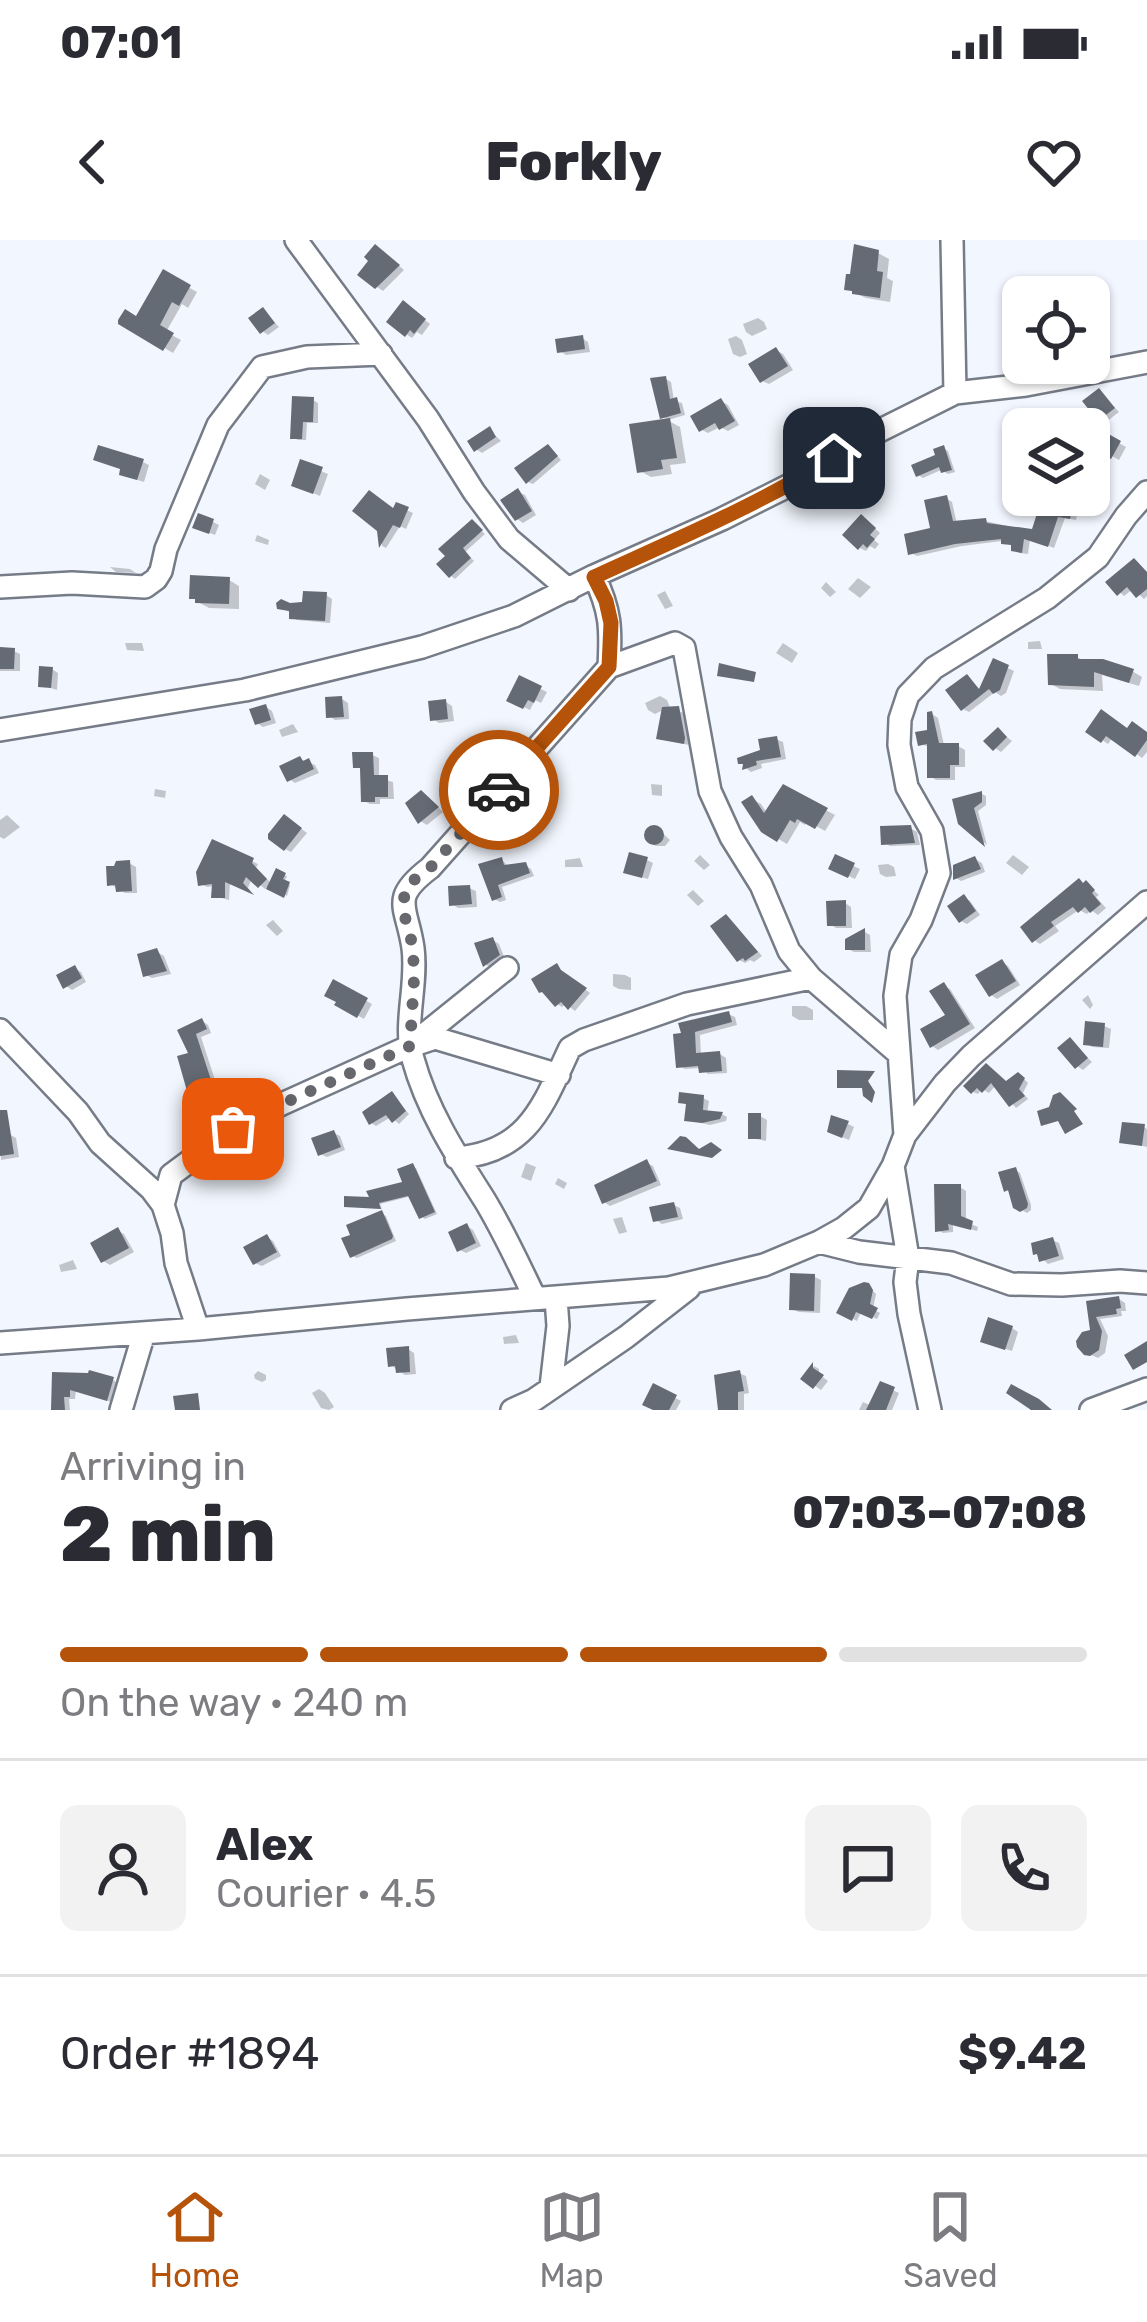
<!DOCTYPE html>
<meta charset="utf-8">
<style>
:root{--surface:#fff;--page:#f2f2f3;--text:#2b2b33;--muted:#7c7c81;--line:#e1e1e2;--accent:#b45309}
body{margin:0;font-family:Rubik,sans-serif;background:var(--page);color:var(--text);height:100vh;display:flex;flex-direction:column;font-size:45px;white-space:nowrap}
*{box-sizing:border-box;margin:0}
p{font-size:39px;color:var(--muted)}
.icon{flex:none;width:66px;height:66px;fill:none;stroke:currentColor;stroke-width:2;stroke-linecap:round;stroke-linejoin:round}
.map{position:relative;height:1170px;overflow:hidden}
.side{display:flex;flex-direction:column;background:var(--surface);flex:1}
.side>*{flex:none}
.fabs{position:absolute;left:1002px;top:36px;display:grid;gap:24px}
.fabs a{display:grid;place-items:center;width:108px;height:108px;border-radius:18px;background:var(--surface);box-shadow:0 3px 9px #0004;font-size:60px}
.pin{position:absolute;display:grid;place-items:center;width:102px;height:102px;color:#fff;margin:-51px;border-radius:24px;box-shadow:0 6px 18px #0006}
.courier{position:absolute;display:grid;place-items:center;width:120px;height:120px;margin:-60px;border:9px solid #b45309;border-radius:50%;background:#fff;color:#222;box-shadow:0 3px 15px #0007}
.overview em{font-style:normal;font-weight:800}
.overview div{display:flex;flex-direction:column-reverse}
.overview{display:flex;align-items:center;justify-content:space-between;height:204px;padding:0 60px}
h1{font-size:78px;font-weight:800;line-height:90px}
.bar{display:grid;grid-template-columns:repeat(4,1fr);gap:18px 12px;align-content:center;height:144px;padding:0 60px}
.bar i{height:15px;border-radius:9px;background:var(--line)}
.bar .on{background:var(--accent)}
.bar p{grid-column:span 4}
.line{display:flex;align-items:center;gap:30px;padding:0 60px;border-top:3px solid var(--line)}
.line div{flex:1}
.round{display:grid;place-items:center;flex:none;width:126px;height:126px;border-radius:18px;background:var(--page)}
.status{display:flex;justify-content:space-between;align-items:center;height:84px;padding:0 60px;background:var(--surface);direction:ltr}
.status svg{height:33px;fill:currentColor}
header{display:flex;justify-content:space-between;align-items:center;height:156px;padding:0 60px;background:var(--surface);font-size:54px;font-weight:800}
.menu{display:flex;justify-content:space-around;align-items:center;height:168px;border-top:3px solid var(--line);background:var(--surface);font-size:33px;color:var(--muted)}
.menu a{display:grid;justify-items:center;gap:6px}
.menu .on{color:var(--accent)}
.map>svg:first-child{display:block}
.shadow{fill:#0003}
.building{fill:#656b75}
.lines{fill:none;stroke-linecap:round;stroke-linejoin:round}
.minor-casing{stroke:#767c87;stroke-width:26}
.minor{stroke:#fff;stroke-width:21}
.done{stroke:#66686e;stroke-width:12;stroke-dasharray:0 21.6}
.route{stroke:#b45309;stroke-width:15}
</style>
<div class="status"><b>07:01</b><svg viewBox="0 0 49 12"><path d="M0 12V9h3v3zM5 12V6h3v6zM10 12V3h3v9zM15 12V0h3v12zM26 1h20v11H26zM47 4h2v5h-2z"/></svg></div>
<header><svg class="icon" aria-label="back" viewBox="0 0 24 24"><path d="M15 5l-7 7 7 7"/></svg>Forkly<svg class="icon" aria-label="heart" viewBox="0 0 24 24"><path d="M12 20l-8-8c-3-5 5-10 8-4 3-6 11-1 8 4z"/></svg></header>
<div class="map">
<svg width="1147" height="1170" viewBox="0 0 1147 1170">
<rect width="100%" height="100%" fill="#f2f6fe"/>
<!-- shadow -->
<path class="shadow" d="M382,11L404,30L383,51L377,47Z
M878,13L889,19L887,38L893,41L890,62L866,58L847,49Z
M165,34L197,52L188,68L182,64L166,92L181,100L173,113L121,82L138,80Z
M410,68L430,84L422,95L417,92L412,98L406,94Z
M263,70L279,87L268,95L262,91Z
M758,78L764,82L767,89L752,96L746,92L743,84Z
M736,96L742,100L747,114L740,117L733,114L728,99Z
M582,98L588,102L590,112L566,115L560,111Z
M776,110L783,114L793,130L769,144L762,141Z
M666,139L671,142L674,161L682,163L685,175L668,180L663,177Z
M1099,151L1119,172L1106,182L1100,179Z
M313,160L318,163V183H307L306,200H298L293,197Z
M721,161L728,165L739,185L728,191L720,187L708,193L702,190Z
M669,181L680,187L686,223L670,225L672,234L651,237L640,231Z
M490,190L501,201L482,213L476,209Z
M1107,196L1126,207L1119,220L1100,209Z
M943,208L948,211L955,232L948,234L941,230L923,238L918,235Z
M553,211L561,220L533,244L528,242Z
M143,222L149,225L144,242L128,237Z
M302,223L328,234L320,256L301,248Z
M1018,228H1023V255H1065V260L1079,266L1076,280L1065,278L1054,308L1030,299L1028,314L1020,313L1014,310V306L1002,301L962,306L917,316L911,313L934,290L946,258L952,262L957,284L985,281L1034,292L1045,257L1023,256L1017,253Z
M260,234L270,240L265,250L255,244Z
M518,252L525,255L536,275L523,283L517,279Z
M398,266L413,273L406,289L400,286L386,308L382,306L380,289Z
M213,282L219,285L215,295L202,290Z
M472,282L485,294L465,312L474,321L455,339L451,336Z
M868,282L880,293L874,300L879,304L875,309L870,306L866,311L860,308Z
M257,295L269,300L268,305L255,301Z
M110,327L130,329L136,333L116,332Z
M1147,333V356L1144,359L1133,349L1124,356L1109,343Z
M858,338L871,347L860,358L848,349Z
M229,340L239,346V369L209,368L198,362Z
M826,342L836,352L830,357L821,348Z
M665,351L673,366L665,369L657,355Z
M326,355L332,359L330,383L297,380L292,377V373L281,368Z
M1040,401L1042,409H1028V402Z
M125,403H142L144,411L127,410Z
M783,403L798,413L792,423L776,413Z
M0,411H14L20,414V431H0Z
M1077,417L1087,422L1132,431L1142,437L1139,446L1102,435L1103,451L1060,449L1051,444Z
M995,422L1014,431L1006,453L1001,456L995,452L969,472L963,469L967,437L981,451Z
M52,429L58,433L57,450L41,445Z
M520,439L547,452L541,463L535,460L530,470L510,460Z
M660,456L667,460L671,470L685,473L689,505L665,500V469L655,474L648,470L645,463Z
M342,459L348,463L349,479L335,480L329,476Z
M446,462L452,466L454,481L439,483L433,479Z
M266,467L272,471L276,483L263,487L257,483Z
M932,474L938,478L944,505L958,506L965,510V527H955V540H936L930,536V507L920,504L930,493Z
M293,484L298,492L282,497L279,490Z
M998,490L1012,501L1001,512L995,508Z
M1089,491L1147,495V512L1142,518L1113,497L1108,504Z
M776,499L783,502L786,519L761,524L762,528L751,532L746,528Z
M372,515L379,518V538L393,542L394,559H380V564H370L364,561L363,530L356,526Z
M300,519L315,525L319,533L295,543L289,539Z
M651,544L662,545V556L652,555Z
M784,548L835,575L825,591L807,581L805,585L800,582L787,604L763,590L752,559L761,564L767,573Z
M155,549L166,551L165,558L154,556Z
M461,549L476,560V564L470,568L452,557L455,552Z
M982,554L986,556V565L978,571L987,605L961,582Z
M428,557L443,572L427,585L420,581Z
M7,575L20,587L4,599L0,597V580Z
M291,581L307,593L291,612L285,609Z
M657,588L670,600L665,606H656L649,602L648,591Z
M910,588L917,592L920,605L890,606L884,603Z
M213,603L258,624L256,628L272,644L277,632L287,636L284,643L290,645L287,656L268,646L265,649L252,638L248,648L251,651L230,642L229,660L214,656L215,646L207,647L201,644Z
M700,615L710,625L704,630L694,621Z
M1013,615L1029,627L1022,635L1006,623Z
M580,618L583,627H565V620Z
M836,618L860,629L855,639L832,628Z
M975,619L982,623L985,632L961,641L956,638Z
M502,620L509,627L525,625L531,629L534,636L502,647L506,660L500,662L494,659Z
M647,620L653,623L648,639L633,635Z
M129,623L136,627L137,653H125L110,644Z
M888,624L894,627L896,636L886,637L880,634L878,625Z
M1086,644L1099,655L1096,657L1106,668L1098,675L1091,670L1087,674L1079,670L1055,686L1059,691L1040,704L1034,700Z
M469,648L476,651L477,667L458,668L452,664Z
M693,650L704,661L698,666L687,655Z
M964,658L970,661L980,675L967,684L961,681Z
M845,663L851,667L852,688H836L830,684Z
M726,677L732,681L762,716L754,722L750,720L745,723L739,720Z
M273,680L283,691L277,696L266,685Z
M865,692L870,695L871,712H854L848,709Z
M493,700L499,704L505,719L492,728L486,725Z
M157,712L164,716L171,734L152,738L146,735Z
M1002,722L1008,726L1020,745L997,759L991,755Z
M557,727L590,753L575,771L566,764L562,767L557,764Z
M74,728L81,732L86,742L72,750L66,746Z
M613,734L625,735L631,738V750L619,749L613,746Z
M334,743L372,764L364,779L338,764Z
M944,746L950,749L975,788L938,810L932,806L949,776Z
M1088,755L1093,765L1090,769L1082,760Z
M792,766H806L813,770V780H799L792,776Z
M728,774L735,777L737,785L700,795L701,815L720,814L726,818L727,833L708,834L701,828L685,829L679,826L676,797Z
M202,781L208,785L211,793L201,797L217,846L196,852L190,849L192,815L181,791Z
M1104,786L1111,789L1109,808L1092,807L1086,803Z
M1070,801L1092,822L1083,830L1077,826Z
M987,826L1007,844L1024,839L1028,843L1023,853L1028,859L1016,868L996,845L989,853L982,849L978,854L973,852Z
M392,855L409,874L399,884L391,877L376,886L371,883Z
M703,858L709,861L707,874H722L727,877L726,881L710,885L688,880L689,866L682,862Z
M760,876L767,880L766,901L751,898Z
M848,884L854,887L849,900L837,895Z
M1144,887L1147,889V907L1123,901Z
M334,893L340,896L345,910L327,917L320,914Z
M9,894L16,898L19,917L1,920L0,896Z
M263,911L269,915L274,927L248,938L242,934Z
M526,923L536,927L531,941L521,937Z
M647,923L653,926L661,945L610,966L604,962Z
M412,926L416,928L437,974L425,979L422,977L412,956L380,964L382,969L347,966L374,960L407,944Z
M1015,930L1020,933L1031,965V970L1027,973L1018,968L1012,953L1006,950Z
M558,938L567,943L564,949L555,944Z
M960,947L966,951V982L978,987L977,991L953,984V992L943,993L938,990Z
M674,965L680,968L683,979L662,984L656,980Z
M381,973L386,976L396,1001L357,1018L352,1016Z
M622,977L627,992L619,994L613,979Z
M467,986L473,990L481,1006L466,1013L460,1010Z
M118,991L124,994L134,1012L110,1025L103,1021Z
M267,997L273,1001L281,1016L262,1026L255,1023Z
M1052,1000L1059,1003L1064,1019L1048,1024L1036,1013Z
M73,1020L77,1029L61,1032L59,1025Z
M815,1037L821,1040L820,1073L799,1072L792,1069Z
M868,1046L876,1054L873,1069L880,1073L877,1079L861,1072L857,1081L840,1072Z
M1119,1059L1125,1063L1126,1071H1121L1122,1076L1100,1079L1108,1096L1105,1113L1098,1118L1089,1114L1093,1092L1089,1063Z
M1012,1088L1018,1092L1012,1111L990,1104Z
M516,1095L519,1103L504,1104L503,1097Z
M408,1109L414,1113L416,1134L405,1135L391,1125Z
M814,1126L819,1129V1134L828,1141L821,1150L804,1138Z
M258,1131L266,1135V1140L262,1142L255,1139L254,1135Z
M739,1133L746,1136L749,1153L744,1154V1170H721Z
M54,1135L113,1140L119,1144L114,1163L76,1150L75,1159H69L70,1170H53Z
M882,1145L899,1153L892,1170H859L863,1162L872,1166Z
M655,1147L681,1161L676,1170H658Z
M319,1149L325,1153L334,1167L329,1170L321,1168L312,1153Z"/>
<!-- building -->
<path class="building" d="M375,4L400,25L375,49L357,35L368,21L364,17Z
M854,4L879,10L877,31L883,32L880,58L852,54V51L844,50L846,34H850Z
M163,29L191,45L179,66L172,62L160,85L174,93L163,111L118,84V80L125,69L136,76Z
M403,60L426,79L414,94L410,90L405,97L386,82Z
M263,67L275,83L260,94L248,78Z
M583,95L585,109L557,113L555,99Z
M776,107L788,126L760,143L748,124Z
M666,136L670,159L677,157L681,173L660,179L650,138Z
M1099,148L1115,168L1098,181L1082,161Z
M292,156L314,157L313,182H303L302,199H290Z
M721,158L735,181L719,190L715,183L699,192L690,176Z
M670,178L677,218L661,220L663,229L637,233L629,184Z
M490,186L496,197L474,212L467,201Z
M1105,192L1121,201L1111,219L1095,210Z
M548,204L558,216L526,244L514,228Z
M98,205L144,219L137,240L119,235L120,229L93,220Z
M944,205L952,230L941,233L939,227L916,237L911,225L935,215L933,209Z
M300,219L323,227L313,254L291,246Z
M518,248L532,271L515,281L500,260Z
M369,250L393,268L396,262L409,267L400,288L393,285L379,308L377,291L352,271Z
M947,255L953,281L986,278L987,283L1032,289L1043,255H1060L1074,259L1070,279L1058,277L1048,307L1024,299L1022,313L1011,311V305L1001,304V299L955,304L908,315L904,294L930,288L924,260Z
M198,273L214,279L209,294L192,288Z
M861,274L876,288L870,295L875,299L867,308L863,304L858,310L842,295Z
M472,279L483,290L463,308L471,318L449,338L436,324L445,316L438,309Z
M1134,318L1147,332V349L1136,358L1127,347L1117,356L1105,342Z
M190,335L230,337L229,364L195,363V359H189Z
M303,351L327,352L325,381L289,379V371L277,369L276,363L281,359L290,363L302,362Z
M0,407L15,408L14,429H0Z
M1047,414H1078V419H1103L1134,429L1129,443L1094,432V447L1048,445Z
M993,418L1009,425L1000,450L993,454L989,449L961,471L945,450L967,434L979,449Z
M719,423L756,432L754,442L717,436Z
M39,426L53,427L51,448L38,447Z
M519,435L542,446L534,463L528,460L523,469L506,461Z
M342,456L344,477L326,478L325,457Z
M446,459L448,479L430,481L428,461Z
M266,464L271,480L255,485L249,469Z
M679,466L685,498L684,504L656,499L662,467Z
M1101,469L1127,488L1132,481L1147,492V500L1135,517L1106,496L1101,503L1085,492Z
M932,471L939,503H959V525H950V538H927V504L918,506L915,492L927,490V472Z
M998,487L1007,497L993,511L983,501Z
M777,496L781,517L756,521L757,525L742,530L743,524H738L737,518L760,510L758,499Z
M352,512H373L374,535H388V557H375V562H361L360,528H353Z
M300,516L303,521L309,518L314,529L287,542L279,526Z
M783,544L828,568L815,589L797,579L795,583L790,580L777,602L761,592L741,562L752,555L764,573Z
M451 556a10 10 0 1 1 20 0a10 10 0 1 1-20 0Z
M421,550L439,567L418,584L405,563Z
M982,551V562L974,568L985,607L958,584L952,559Z
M284,574L302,588L284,611L268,599V594Z
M644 595a10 10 0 1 1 20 0a10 10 0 1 1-20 0Z
M911,585L915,603L881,605L880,586Z
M212,599L254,618L252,623L267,639L258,648L246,637L243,643L254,655L225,642V658H211L212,644L198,646L196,632Z
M629,612L648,617L642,638L623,633Z
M835,614L855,623L848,638L828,629Z
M975,616L981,629L953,640V625Z
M502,617L504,625L526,622L530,633L498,645L502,657L492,661L478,624Z
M130,620L132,651L116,652L115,645L107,646L106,626H114L116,621Z
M276,628L286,633L283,639L290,642L284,658L266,649Z
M1079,638L1083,643L1086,640L1095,650L1092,653L1101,664L1090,673L1085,667L1078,673L1073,667L1051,682L1054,686L1032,703L1020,687Z
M470,645L472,664L449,666L448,646Z
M964,654L976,671L959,683L947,666Z
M846,660V686H827L826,661Z
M726,674L758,712L745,721L743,718L737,722L710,686Z
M865,688V710H845V699Z
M493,697L500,715L483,727L474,703Z
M157,708L167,731L143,737L137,714Z
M1002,719L1016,741L989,757L975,735Z
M557,723L561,730L587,748L568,770L561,762L555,767L542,752L539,753L531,739Z
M75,725L82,738L63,749L56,735Z
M333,739L368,758L357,778L334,765L336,762L324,756Z
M944,742L970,784L930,808L920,789L945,775L929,751Z
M729,771L732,782L695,792L696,813L720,811L722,831L699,833L698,826L676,828L673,794L681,793L678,783Z
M202,778L207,789L196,794L212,843L187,851L177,816L188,813L177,790Z
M1085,781L1105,783L1103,807L1083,805Z
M1070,797L1088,818L1075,829L1057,808Z
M986,823L1006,841L1018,832L1025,838L1019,849L1025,856L1009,867L991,843L982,853L977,848L971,854L963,846Z
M837,830L875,831L868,841L875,852L872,863L863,856L862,848H837Z
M392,851L406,871L392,883L386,875L369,885L362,872Z
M679,852L704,855L703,870L723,872L720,879L702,883L684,881L686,864L678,863Z
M1060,852L1077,869L1074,871L1083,884L1065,894L1058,881L1041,886L1037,871L1049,867L1053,855Z
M0,870H7L14,914L0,916Z
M748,873H761V899H748Z
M831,875L849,881L842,898L827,892Z
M1122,882L1145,884L1142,906L1119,903Z
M334,890L341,907L318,916L311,898Z
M680,896L686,897L699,909L711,902L722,910L712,918L667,909Z
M263,908L269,924L239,936L233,920Z
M647,919L657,941L602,964L594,945Z
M413,923L435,972L419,979L408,956L379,963L381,969L344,967V956L369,957L366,951L402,942L397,929Z
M1016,927L1028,964L1027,968L1020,972L1013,968L1008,950L1004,952L998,932Z
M934,944H961V976L973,981L971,990L948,984L949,990L935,992Z
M674,962L678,977L653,982L649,967Z
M382,970L393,996L392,999L350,1018L341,998L350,995L346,985Z
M467,983L476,1003L457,1012L448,992Z
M118,987L129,1008L101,1023L90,1003Z
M267,994L277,1012L253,1025L243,1007Z
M1053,997L1059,1016L1039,1022L1037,1014L1033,1015L1031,1003Z
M790,1033L815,1034L814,1071L789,1070Z
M864,1042L869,1043L873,1050L870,1064L878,1068L872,1079L856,1072L852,1081L836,1073L849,1048Z
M1119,1056L1121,1068L1116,1069L1117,1074L1096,1077L1102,1091L1099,1110L1090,1116L1084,1115L1077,1107L1076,1101L1082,1092L1090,1090L1086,1061Z
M988,1077L1013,1086L1005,1110L980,1102Z
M1147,1101V1122L1133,1130L1124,1115Z
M409,1106L410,1132L396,1133L395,1126L388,1127L386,1108Z
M813,1122V1128L824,1135L813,1149L800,1139Z
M89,1130L114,1137L107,1161L70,1150V1157H64L65,1170H51L52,1132L88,1133Z
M740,1130L744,1151L738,1152V1170H718L714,1135Z
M880,1141L895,1147L886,1170H866Z
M653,1143L677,1155L669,1170H653L642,1165Z
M1011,1144L1039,1159L1052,1170H1031L1006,1153Z
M198,1153L200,1170H175L173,1156Z"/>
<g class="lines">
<!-- minor casing -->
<g class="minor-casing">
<path id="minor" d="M296,0L428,179L474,252L509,299L569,350
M952,0L955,153
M0,347L72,343L145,347L156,339L161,331L166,309L218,185L262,127L307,117L381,114
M609,427L675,403L684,408L710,551L731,597L761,645L789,711L811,738L899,814
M0,490L245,450L422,407L514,376L594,336L722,279L794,243L875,193L955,153L1026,145L1147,122
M0,790L78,872L100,903L151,949L163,965L172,993L176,1023L198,1089
M417,804L435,798L559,835
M905,895L895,756L901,715L921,680L939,633L932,591L907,547L899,505L900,479L908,455L934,428L1047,358L1098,317L1126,276L1147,252
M456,918C529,912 543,865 570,808L584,800L687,764L811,738
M893,926L908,1018L905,1042L909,1074L930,1170
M163,965L171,935L233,889L282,864L410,806L507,728
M819,1002L859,1012L951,1023L1011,1044L1062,1045L1120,1041L1147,1043
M535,1058C519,1025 503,990 484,959C456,915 427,870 413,819C403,784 418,745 413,708C407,666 389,659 430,628L609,427C611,389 611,371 594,336
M0,1103L198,1089L407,1069L669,1048L764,1025L819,1002L844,988L869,968L893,926L905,895L945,843L971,816L1147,662
M551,1147L558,1086L556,1058
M121,1170L144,1093
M512,1170L534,1160L626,1097L689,1048
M1091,1170L1147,1149"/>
</g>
<!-- minor -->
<use href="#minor" class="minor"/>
</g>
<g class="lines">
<!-- done -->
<path class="done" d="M233,889L282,864L410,806L414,739L413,707L405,677L404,653L410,643L430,628L499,550"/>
<!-- route -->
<path class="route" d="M499,550L609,427L611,383L606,361L594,337C675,300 758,265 834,218"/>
</g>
</svg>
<div class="fabs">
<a><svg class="icon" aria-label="locate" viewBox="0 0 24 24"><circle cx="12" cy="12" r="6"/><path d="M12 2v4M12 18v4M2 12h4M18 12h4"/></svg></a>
<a><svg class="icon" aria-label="layers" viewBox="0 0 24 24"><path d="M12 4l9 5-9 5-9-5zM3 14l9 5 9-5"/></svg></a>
</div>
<div class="pin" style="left:233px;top:889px;background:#ea580c"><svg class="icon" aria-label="bag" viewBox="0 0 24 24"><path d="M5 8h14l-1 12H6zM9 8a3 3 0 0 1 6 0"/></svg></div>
<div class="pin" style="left:834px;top:218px;background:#1f2937"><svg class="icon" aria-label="home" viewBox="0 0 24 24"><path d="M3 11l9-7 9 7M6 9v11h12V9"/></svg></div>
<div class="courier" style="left:499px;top:550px"><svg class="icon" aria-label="car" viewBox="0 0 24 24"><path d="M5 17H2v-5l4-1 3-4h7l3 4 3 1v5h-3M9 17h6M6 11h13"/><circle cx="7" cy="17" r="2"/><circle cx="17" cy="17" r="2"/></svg></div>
</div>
<section class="side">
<div class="overview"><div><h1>2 min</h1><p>Arriving in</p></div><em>07:03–07:08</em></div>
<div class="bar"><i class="on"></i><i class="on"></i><i class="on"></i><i></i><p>On the way · 240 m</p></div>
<div class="line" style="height:216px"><a class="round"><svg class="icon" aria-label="person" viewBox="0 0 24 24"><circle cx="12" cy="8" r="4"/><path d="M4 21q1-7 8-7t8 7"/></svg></a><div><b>Alex</b><p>Courier · 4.5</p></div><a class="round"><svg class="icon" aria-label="chat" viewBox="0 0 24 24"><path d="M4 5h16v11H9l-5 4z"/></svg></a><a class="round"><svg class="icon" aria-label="phone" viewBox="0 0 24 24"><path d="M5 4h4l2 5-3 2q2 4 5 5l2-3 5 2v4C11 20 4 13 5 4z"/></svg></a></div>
<div class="line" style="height:156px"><div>Order #1894</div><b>$9.42</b></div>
</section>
<nav class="menu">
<a class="on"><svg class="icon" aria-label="home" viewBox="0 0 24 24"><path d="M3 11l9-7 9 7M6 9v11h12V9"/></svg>Home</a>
<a><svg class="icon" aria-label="map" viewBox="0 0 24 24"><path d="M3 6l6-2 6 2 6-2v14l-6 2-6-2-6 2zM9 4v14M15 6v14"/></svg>Map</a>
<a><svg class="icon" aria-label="saved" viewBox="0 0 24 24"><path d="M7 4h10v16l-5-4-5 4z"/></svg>Saved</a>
</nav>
